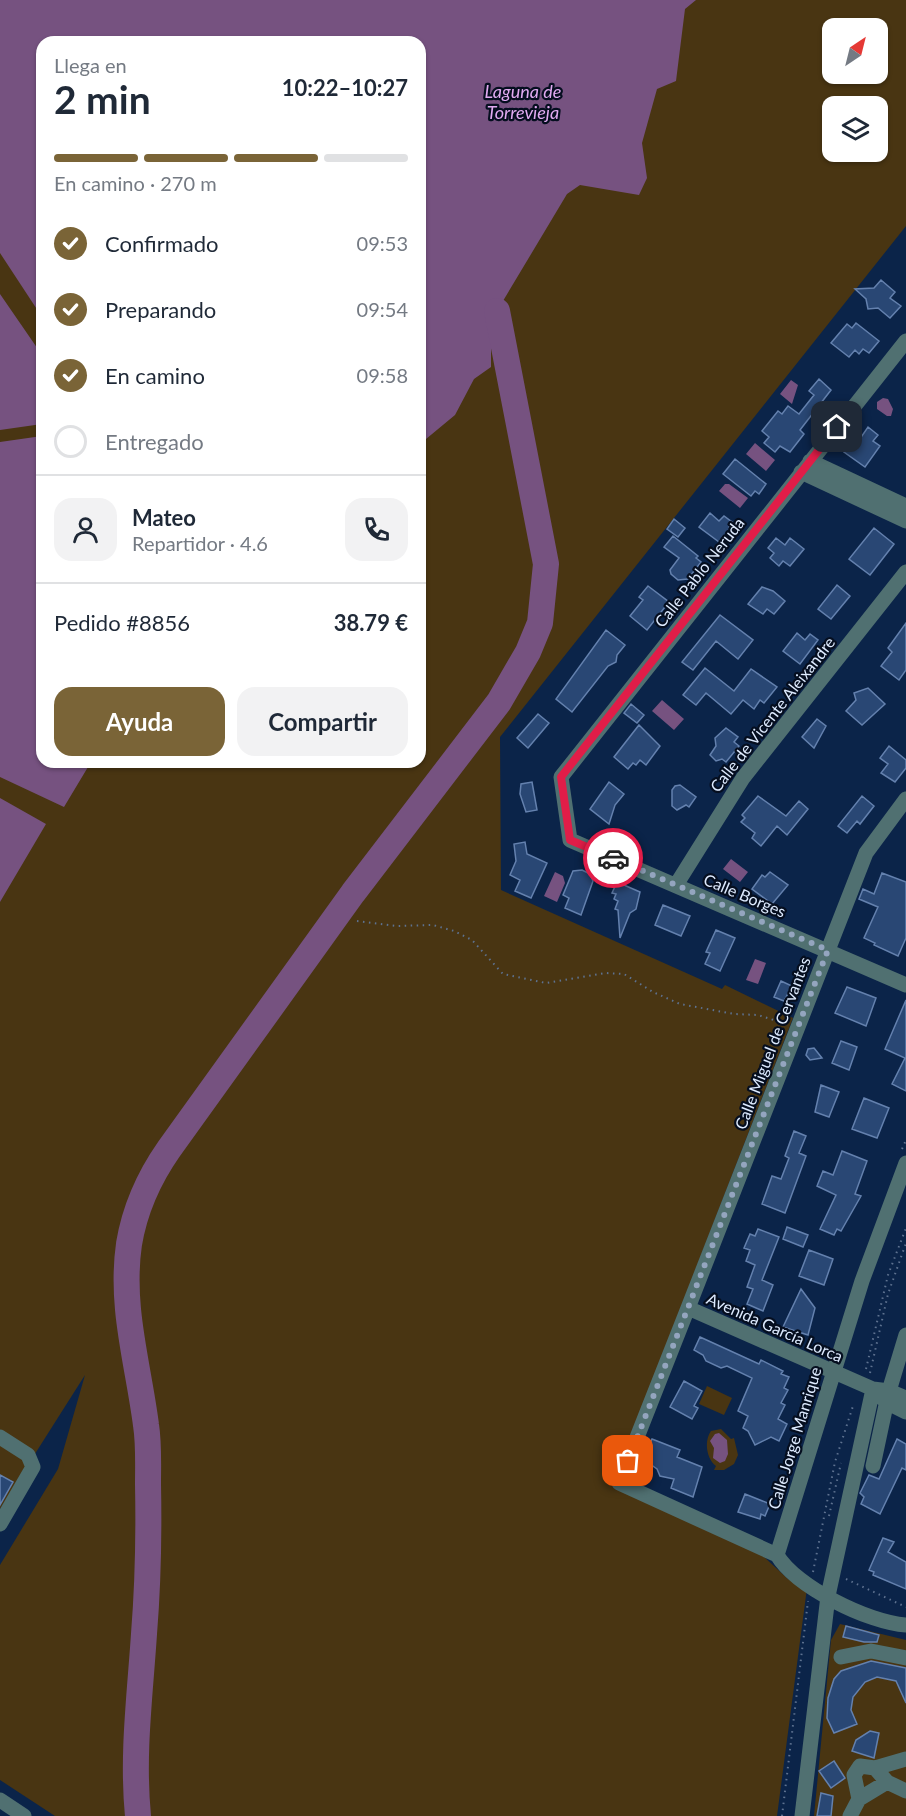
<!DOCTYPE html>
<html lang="es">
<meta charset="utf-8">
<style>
:root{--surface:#fff;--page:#f2f2f3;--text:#1f2937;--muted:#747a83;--line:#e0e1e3;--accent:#7a6437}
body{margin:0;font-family:Lato,sans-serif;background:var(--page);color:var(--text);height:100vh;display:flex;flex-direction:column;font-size:22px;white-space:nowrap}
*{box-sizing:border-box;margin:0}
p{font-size:20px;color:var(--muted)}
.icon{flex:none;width:33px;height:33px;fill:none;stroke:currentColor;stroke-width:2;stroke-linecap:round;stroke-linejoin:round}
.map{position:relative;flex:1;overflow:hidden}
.side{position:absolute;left:36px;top:36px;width:390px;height:732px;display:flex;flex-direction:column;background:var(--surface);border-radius:18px;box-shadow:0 2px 4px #0004}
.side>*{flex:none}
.needle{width:39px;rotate:35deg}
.controls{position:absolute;left:822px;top:18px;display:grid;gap:12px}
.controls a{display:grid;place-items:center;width:66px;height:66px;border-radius:12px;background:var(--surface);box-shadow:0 2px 4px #0004;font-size:30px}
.pin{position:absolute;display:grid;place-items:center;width:51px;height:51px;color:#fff;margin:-26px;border-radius:12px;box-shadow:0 3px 9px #0006}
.courier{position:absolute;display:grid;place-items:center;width:60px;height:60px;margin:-30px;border:4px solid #e11d48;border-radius:50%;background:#fff;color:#222;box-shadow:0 2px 8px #0007}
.overview em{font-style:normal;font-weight:700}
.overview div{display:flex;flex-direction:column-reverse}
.overview{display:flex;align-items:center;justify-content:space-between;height:102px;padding:0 18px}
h1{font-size:39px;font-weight:700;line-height:45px}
.bar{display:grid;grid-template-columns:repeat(4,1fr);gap:9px 6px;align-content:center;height:72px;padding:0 18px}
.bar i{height:8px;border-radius:4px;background:var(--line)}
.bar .on{background:var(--accent)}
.bar p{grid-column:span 4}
.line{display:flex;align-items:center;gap:15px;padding:0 18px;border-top:2px solid var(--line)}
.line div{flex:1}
.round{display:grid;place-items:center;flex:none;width:63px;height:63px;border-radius:18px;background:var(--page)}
ol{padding:0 18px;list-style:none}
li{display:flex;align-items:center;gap:18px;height:66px}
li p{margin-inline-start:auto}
li .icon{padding:6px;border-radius:50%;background:var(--accent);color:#fff;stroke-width:4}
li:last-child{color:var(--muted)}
li i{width:33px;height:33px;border:3px solid var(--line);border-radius:50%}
.action{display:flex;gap:12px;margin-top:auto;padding:12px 18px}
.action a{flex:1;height:69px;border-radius:18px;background:var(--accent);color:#fff;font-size:24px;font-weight:700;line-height:69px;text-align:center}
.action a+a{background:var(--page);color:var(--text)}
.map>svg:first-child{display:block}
.green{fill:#493512;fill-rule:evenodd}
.water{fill:#765280}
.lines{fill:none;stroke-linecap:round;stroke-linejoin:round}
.river{stroke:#765280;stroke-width:26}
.building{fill:#294774;stroke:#6481ae;stroke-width:1.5}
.path{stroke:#5e7290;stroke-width:2;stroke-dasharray:1.5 4.5;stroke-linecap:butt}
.minor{stroke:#507071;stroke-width:15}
.done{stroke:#94a5bf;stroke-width:6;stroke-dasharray:0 10.8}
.route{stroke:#e11d48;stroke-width:8}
.labels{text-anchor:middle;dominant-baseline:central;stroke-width:4.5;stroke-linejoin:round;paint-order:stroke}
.street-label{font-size:16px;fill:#deebff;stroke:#050e1f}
.water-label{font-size:18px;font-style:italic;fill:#e1aaf1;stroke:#050e1f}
</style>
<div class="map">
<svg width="906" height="1816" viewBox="0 0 906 1816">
<rect width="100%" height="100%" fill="#0b2449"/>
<!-- green -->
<path class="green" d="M0,0H906V226L500,737L501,890L722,989L725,985L793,1018L612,1485L761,1554L788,1579L807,1588L777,1816H55L0,1780V1565L58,1469L85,1375L0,1509ZM832,28H878V74H832ZM42,42H420V762H42ZM832,106H878V152H832Z
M707,1386L732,1398L724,1415L699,1404Z
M721,1429L731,1439L734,1438L738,1455L734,1464L724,1470H714L716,1466C706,1459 704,1440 711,1431Z
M840,1624L906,1640V1816H814L831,1640Z"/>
<!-- water -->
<path class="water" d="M0,0H696L685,9L676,81L657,89L642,143L647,178L639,195L580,185L567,194L497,311L491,327V367L474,379L455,415L420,444V42H42V317L0,253Z
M0,294L42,355V424L0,430Z
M791,380L798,385L792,404L780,394Z
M883,398L888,399L893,409L891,416H887L877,409V402Z
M42,436V762H91L64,807L0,777V442Z
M755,443L775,460L766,471L746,454Z
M725,484H729L748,498L740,508L719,491Z
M662,700L684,719L674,730L652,711Z
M0,798L46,824L0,902Z
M731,859L748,872L740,882L723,869Z
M555,872L563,876L565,883L557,902L544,896Z
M755,959L766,963L758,984L746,980Z
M719,1433L727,1440L728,1454L725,1461L720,1463L713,1458L714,1448L710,1441L715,1434Z"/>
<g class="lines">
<!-- river -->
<path class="river" d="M138,1816C132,1755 140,1695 144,1634C148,1584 149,1534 148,1484C148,1465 149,1444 146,1425C138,1363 120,1307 129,1244C135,1208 148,1179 169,1149L353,893L499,702L528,652L540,623L546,564L497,311"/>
</g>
<!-- building -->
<path class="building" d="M881,280L895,292L890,298L901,306L890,318L878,308L868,309L866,299L855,289L874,288Z
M856,323L879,341L869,353L863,349L859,354L855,350L849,357L831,343L847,324L852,328Z
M819,379L831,390L800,430L804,434L790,452L780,446L775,452L764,443L769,437L762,431L778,411L782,414L788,406L799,414L814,395L809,391Z
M868,427L878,435L873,441L880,446L865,467L844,452L851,442L855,446Z
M735,459L766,484L759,494L755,491L751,496L723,474Z
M710,513L719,521L724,516L732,522L729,527L731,529L722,541L719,542L699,527Z
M674,519L685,528L678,537L667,529Z
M874,528L894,544L870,575L849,559Z
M673,536L698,556L696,558L701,562L688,579L678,580L671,574L670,570L679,558L664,547Z
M776,538L785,545L790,538L804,549L790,566L783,561L779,566L770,558L774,553L768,548Z
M837,585L850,596L831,619L818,609Z
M648,586L669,602L647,630L630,616L643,600L639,597Z
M762,587L773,591L785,601L774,614L767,609L763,614L748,604Z
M720,615L753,640L738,659L716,641L693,670L682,662Z
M906,623V670L899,680L881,666L892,652L888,648Z
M606,630L625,645L617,655L616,662L608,666L572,712L556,699Z
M797,633L805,640L810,634L818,640L800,664L783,651Z
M705,668L734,691L751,669L777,687L764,703L760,700L754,709L743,700L731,714L706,693L696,705L683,695Z
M868,688L885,704L862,725L846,711L856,700L854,693Z
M631,704L644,715L637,723L624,713Z
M538,714L549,723L528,748L517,738Z
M817,719L826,726L814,748L802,737Z
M639,725L660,746L646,765L640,760L636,765L633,763L628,769L614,757Z
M726,728L738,737L734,742L739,746L726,762L722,759L716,761L710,755L716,746L715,738Z
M889,746L906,760V768L895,782L881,773L888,764L880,758Z
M532,782L537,810L526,812L520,794L521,784Z
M609,782L624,794L615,805L609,824L590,809Z
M680,785L696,797L689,807L686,805L677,810L672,806V790L675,786Z
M758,796L786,816L799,801L808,809L787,835L777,826L761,846L752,838L755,833L741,822L745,818L742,815Z
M862,796L874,806L860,824L857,821L847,833L838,826Z
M525,842L527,854L547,863L531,898L515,891L520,880L510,875L516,861L514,844Z
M582,870L590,874L593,881L581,915L565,908L569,898L563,895L573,871Z
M770,872L788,885L772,904L752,889L762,875L765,877Z
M882,873L906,882V938L898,956L874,945L875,943L864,938L878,907L859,899L863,889L874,894Z
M617,882L640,892L636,909L630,913L620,938L618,910L615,909L618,901L614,899L616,894L612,893Z
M663,905L690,916L681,936L655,925Z
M716,930L735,938L720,971L705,964L710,953L706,952Z
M781,981L792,986L784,1001L774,997Z
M847,987L876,998L866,1026L835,1013Z
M906,1000V1091L892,1084L905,1058L885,1049Z
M841,1041L857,1047L849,1070L832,1063Z
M814,1048L822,1058L810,1060L806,1055L808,1049Z
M821,1085L839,1092L829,1117L815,1112Z
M864,1098L889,1108L877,1138L852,1129Z
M794,1131L806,1136L799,1153L806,1156L785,1213L762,1204L772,1176L781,1179L789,1158L785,1156Z
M842,1151L867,1161L855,1194L861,1196L841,1231L837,1229L834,1235L820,1229L836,1195L817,1186L823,1171L833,1175Z
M787,1227L808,1235L803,1247L783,1239Z
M758,1229L779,1237L762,1280L773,1285L763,1311L747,1304L753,1289L747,1287L755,1265L746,1261L750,1250L744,1248L750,1234L755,1236Z
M809,1250L833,1259L824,1285L799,1276Z
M801,1289L815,1308L808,1335L783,1327Z
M700,1337L759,1364L761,1360L783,1371L781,1374L789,1377L784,1388L788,1390L781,1403L785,1405L778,1419L787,1424L779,1441L771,1437L755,1445L748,1431L743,1428L748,1416L738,1411L752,1378L727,1366L721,1368L706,1361L703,1355L694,1350Z
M684,1381L702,1391L694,1406L698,1408L692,1419L670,1407Z
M652,1439L680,1450L677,1457L702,1467L693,1497L671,1488L674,1479L660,1476L657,1469L643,1459Z
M897,1439L906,1444V1470L902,1468L880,1514L861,1504L864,1497L860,1493L869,1475L879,1479Z
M0,1475L13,1482L0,1505Z
M745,1494L770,1504L765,1516L761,1514L760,1519L738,1512Z
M883,1538L894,1542L888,1552L906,1562V1589L873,1575L874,1572L869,1570Z
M846,1626L879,1635L877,1642H864L843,1637Z
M871,1661L906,1668V1703L896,1681L877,1677L865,1682L853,1697L851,1710L857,1724L834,1733L827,1718L828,1698L834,1679L841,1671Z
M870,1731L879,1733L874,1758L852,1751L856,1740Z
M834,1761L845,1778L831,1788L819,1771Z
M821,1793L833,1796L831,1816H817Z"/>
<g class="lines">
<!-- path -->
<path class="path" d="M357,921L397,926L433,925L454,931L472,940L503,974L546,983L606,973L624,974L653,992L680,1004L734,1014L758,1015L783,1023
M902,1149L906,1140
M866,1369L888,1275L906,1228
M870,1373L888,1294L906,1243
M829,1516L841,1463
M813,1572L835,1462L853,1406
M846,1579L906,1607
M782,1816L808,1601"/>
<!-- minor -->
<path class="minor" d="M906,341L561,777L570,840L906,985
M810,461L906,506
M801,472L906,521
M676,885L743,778L906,572
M688,1308L866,853L906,799
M906,1412L886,1402L873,1389L688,1308L619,1483L777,1555C796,1587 869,1623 906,1625
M0,1437L28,1455L33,1467L0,1524
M873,1466L889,1391L906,1398
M777,1555L862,1281L906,1163
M841,1657L871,1651L906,1658
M875,1768L906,1759
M859,1799L854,1775L860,1766L875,1768L887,1782
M0,1800L24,1816
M802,1816L828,1596L873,1389L889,1391L906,1335
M850,1816L859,1799L887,1782L906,1791"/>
</g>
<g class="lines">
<!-- done -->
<path class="done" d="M613,858L828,950L628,1461"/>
<!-- route -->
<path class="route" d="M613,858L570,840L561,777L837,427"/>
</g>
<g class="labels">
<!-- street labels -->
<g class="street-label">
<text transform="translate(699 572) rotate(-52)">Calle Pablo Neruda</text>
<text transform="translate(772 714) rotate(-52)">Calle de Vicente Aleixandre</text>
<text transform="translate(745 895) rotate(23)">Calle Borges</text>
<text transform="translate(772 1043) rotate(-69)">Calle Miguel de Cervantes</text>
<text transform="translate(775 1327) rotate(24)">Avenida García Lorca</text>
<text transform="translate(794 1438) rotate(-73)">Calle Jorge Manrique</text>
</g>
<!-- water labels -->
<g class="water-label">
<text x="523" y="91">Laguna de<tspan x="523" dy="21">Torrevieja</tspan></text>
</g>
</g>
</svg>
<div class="controls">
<a><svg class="needle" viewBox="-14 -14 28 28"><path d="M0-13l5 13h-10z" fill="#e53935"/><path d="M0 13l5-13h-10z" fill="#747a83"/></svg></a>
<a><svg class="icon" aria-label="layers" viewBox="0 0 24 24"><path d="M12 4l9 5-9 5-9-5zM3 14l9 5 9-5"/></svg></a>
</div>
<div class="pin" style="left:628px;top:1461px;background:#ea580c"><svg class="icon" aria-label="bag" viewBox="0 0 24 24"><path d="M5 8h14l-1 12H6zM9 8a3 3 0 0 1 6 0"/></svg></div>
<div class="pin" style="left:837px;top:427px;background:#1f2937"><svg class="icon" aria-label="home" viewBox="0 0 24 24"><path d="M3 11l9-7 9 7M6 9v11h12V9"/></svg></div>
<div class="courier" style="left:613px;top:858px"><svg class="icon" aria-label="car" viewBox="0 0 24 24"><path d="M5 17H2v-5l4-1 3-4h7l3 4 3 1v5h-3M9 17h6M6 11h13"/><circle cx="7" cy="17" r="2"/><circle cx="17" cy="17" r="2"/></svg></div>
<section class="side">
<div class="overview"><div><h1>2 min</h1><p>Llega en</p></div><em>10:22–10:27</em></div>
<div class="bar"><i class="on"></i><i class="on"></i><i class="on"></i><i></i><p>En camino · 270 m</p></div>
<ol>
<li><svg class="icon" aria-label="check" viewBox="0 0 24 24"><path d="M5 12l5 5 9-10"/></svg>Confirmado<p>09:53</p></li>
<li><svg class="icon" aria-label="check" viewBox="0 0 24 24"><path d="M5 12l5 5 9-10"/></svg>Preparando<p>09:54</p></li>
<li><svg class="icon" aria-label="check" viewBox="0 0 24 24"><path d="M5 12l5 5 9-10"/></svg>En camino<p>09:58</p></li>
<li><i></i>Entregado</li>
</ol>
<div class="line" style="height:108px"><a class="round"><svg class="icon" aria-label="person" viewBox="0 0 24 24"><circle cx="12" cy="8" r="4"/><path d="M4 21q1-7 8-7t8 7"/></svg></a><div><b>Mateo</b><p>Repartidor · 4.6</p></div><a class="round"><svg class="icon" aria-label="phone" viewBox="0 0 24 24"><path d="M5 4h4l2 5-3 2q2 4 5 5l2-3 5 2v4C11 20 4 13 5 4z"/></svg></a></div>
<div class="line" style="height:78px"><div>Pedido #8856</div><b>38.79 €</b></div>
<div class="action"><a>Ayuda</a><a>Compartir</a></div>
</section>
</div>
